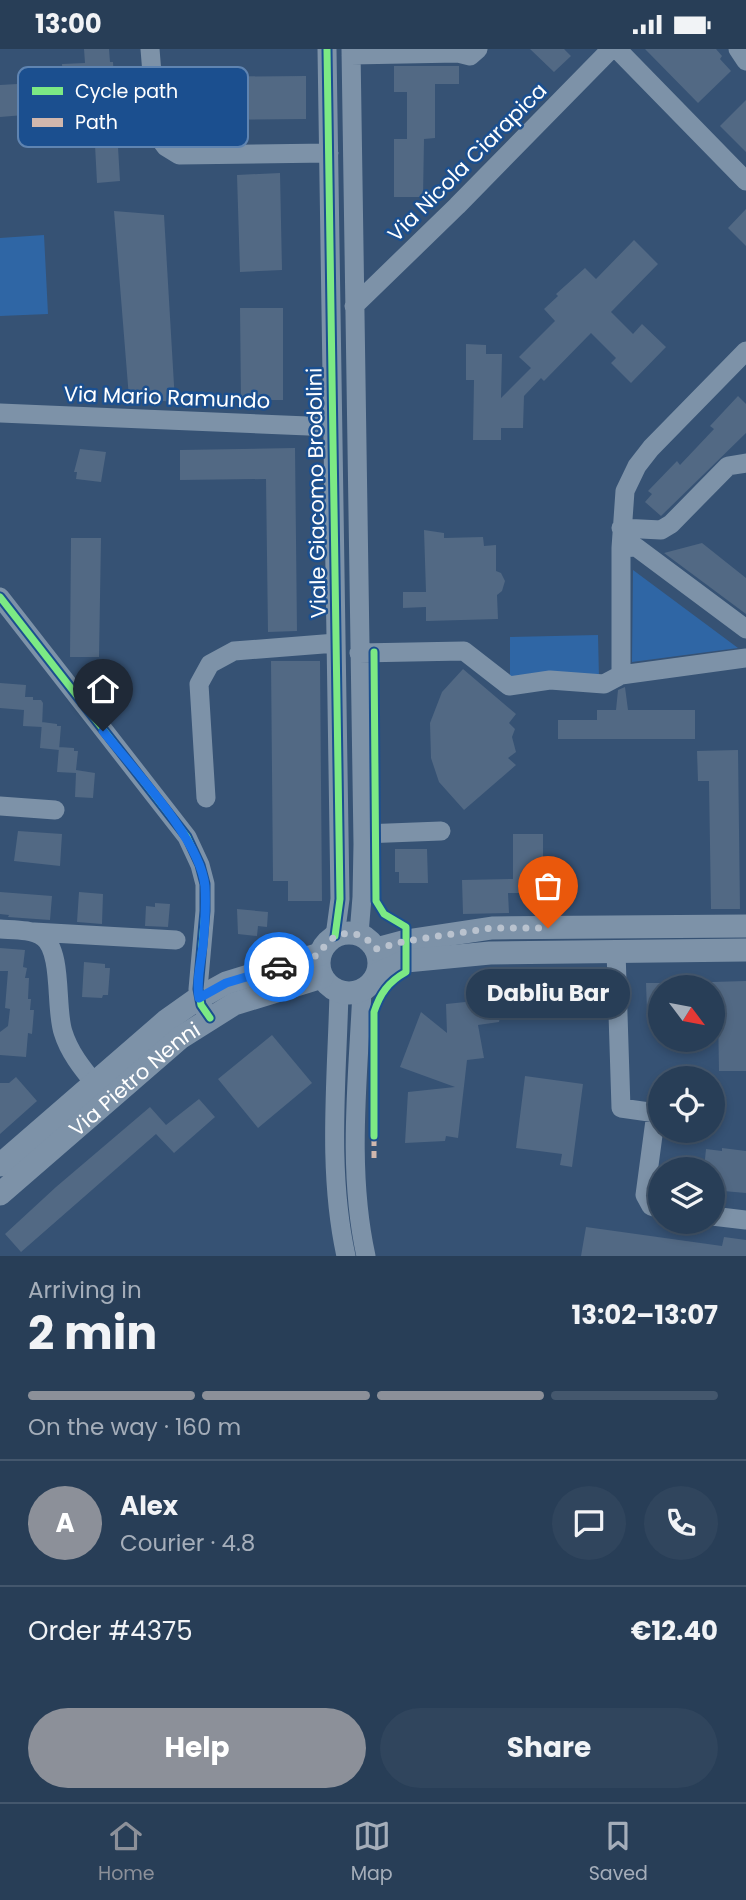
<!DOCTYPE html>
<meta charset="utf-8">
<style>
:root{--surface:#283e57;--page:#30455d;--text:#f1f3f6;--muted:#a5aeba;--line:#44576d;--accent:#8c9099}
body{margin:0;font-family:Poppins,sans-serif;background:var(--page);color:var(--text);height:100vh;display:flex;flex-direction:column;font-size:26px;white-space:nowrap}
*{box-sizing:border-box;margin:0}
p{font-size:23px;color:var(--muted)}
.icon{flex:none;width:38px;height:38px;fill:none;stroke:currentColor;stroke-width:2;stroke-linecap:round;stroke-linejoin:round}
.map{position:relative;height:1207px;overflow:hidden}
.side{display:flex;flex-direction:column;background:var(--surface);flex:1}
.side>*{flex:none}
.needle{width:46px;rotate:122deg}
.controls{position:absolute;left:648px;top:926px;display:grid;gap:14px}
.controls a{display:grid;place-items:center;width:77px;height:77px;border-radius:50%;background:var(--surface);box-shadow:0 4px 10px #0003,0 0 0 2px var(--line);font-size:35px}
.pin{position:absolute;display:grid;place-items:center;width:60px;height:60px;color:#fff;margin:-72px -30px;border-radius:50% 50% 50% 0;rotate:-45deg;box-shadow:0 0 7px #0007}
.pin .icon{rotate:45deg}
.courier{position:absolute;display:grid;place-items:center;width:70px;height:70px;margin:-35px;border:5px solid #1a73e8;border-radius:50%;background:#fff;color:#222;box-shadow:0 2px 9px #0007}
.bubble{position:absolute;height:49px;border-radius:24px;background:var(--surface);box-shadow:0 4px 10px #0003,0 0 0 2px var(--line);font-size:23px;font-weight:700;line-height:49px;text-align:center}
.head em{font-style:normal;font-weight:700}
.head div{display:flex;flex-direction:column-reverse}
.head{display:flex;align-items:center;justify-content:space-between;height:119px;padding:0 28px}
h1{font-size:46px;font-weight:700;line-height:52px}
.bar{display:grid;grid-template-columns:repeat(4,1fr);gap:10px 7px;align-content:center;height:84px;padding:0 28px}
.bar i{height:9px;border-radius:5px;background:var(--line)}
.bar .selected{background:var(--accent)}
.bar p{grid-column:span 4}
.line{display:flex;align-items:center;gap:18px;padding:0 28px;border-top:2px solid var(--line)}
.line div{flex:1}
.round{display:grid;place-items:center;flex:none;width:74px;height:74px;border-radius:37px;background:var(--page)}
.action{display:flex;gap:14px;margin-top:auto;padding:14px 28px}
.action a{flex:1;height:80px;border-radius:42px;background:var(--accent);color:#fff;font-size:28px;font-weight:700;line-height:80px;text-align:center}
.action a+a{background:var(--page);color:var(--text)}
.status{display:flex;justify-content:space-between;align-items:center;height:49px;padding:0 35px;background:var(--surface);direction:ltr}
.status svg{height:19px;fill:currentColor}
.tabs{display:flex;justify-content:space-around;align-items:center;height:98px;border-top:2px solid var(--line);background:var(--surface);font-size:19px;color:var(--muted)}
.tabs a{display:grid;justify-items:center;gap:4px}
.tabs .selected{color:var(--accent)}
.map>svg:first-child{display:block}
.green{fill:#2f66a5}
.building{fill:#526984}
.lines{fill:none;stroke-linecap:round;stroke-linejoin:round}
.minor{stroke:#7d92a8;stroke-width:19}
.tertiary{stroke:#7d92a8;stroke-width:23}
.quiet{stroke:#d1b7ad;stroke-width:5;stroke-dasharray:10 5;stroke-linecap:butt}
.cycleway-casing{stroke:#1b4f8f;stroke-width:11}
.cycleway{stroke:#7ce984;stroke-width:7}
.done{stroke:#b9c2ce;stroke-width:7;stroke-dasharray:0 12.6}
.route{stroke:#1a73e8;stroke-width:9}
.labels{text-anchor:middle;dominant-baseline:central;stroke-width:5;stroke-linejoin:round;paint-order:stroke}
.street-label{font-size:21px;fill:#fff;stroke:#1b4f8f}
.key{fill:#1b4f8f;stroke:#5f84b1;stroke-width:2}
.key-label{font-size:19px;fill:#fff}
</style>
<div class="status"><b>13:00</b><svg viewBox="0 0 49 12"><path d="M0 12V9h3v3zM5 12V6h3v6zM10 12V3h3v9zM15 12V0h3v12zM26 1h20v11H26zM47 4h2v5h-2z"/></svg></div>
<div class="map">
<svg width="746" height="1207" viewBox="0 0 746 1207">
<rect width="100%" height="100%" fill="#365274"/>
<!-- green -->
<path class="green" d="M44,186L48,265L0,267V189Z
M633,521L738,599L632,613Z
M598,586L599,630L510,632V588Z"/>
<!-- building -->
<path class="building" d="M84,0H109L110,13H113L120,132L97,134L94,77L66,80L62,15L85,14Z
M530,0H564L571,7L554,23Z
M645,0H716L722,7L720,10L731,22L698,54Z
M394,17H459V35H435V89L424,90L423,148H394V90H407V43H394Z
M306,27V70L173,71L170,28Z
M34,34L36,65L0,68V36Z
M746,51V103L720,77Z
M280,124L282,221L240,223L237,126Z
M746,160V197L728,179Z
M114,162L164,166L175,353L129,349Z
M634,191L658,215L611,263L633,285L642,275L666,298L631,334L611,314L616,309L591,284L544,332L541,329L524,347L523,379H501V391H473L474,331H466V295L486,296V305H502L501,349L531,319L519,308L555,272L544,260L558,247L556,245L585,219L596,230Z
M240,259H283V351H241Z
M738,347L746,355V384L661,467L645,453L652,445L648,442L677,412L680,416L714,380L710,377Z
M295,399L297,582L268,583L266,430L180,431V401Z
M80,400L106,403L101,433L76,430L77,423H74Z
M424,481L444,484V489L483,488L484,497L496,496V522L501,524L505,532L502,542L497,546L498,570L426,572V558L403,559V543H426Z
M71,489H101L99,608H70Z
M702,494L746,529V565L664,504Z
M271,612H320L322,852H288V832H273Z
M463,620L516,665L509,674L515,680L512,688L516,703L508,709L516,716L464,761L439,733L431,709L430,674L442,643Z
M0,634L26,636L25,648H33V651H41L43,654L42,678L23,677L24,661L0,659Z
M625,638L628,661H695V690H558V671H597V661H616L618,641Z
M42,673L57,675V677H61L59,701L40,699Z
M59,698L74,699V702H78L76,721L95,724L93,749L75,748L76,724L57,723Z
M738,701L740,860H711L709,732H698L697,702Z
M18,782L62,785L60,817L14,812Z
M513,785H543V844H508L509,864L463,865L462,831L513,830Z
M395,800H427L428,834H399V823H395Z
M0,843L52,847L50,871L8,868L9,866L0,865Z
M79,843L103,845L102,875L77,873Z
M155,854L170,855L168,878L145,877L146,857L155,858Z
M237,860L268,863L267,878L258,877L257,887L238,885Z
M0,899L25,901L23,918L27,919L25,929H29L28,950H31L30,961H34L32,985L28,984L26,1008L0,1006V983L8,977L10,960L5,959L8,922H0Z
M84,913L105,915V919H110L108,946H103L102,949L82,948Z
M746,932V1022H719L718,961H712V933Z
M646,934H660V962H647Z
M504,949L499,973L478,976L484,1009L467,1011L458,1089L446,1087L445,1092L405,1094L408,1043L455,1038L400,1018L421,963L447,984L446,955Z
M272,986L312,1034L258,1079L218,1030Z
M525,1027L583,1035L572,1118L560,1116L562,1105L516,1099Z
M16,1028L37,1052L0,1085V1034H9Z
M199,1050L215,1068L174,1104L156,1085L21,1203L5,1185L56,1138L150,1058L166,1076Z
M722,1099L746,1102V1144L712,1141V1120H704L706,1100L722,1102Z
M586,1178L722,1197L724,1188L746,1191V1207H581Z"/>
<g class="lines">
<!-- minor -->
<path class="minor" d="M150,0L157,86L166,98L179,106L329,104
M327,0L340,850L335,887
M351,0L363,795L362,848L359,885
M617,0L746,132
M738,0L746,12
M351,6L458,4L470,7L478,0
M354,257L457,157L611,0
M0,364L332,378
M621,479L661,481L671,475L728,417L746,414
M621,499L636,498L746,580
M0,548L187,788L200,816L205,835V862L198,940L201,956L210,969
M359,604L464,602L509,637L550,631L604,635L621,626L746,609
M621,626V499L625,442L637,417L651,399L746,302
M206,749L199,635L210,615L234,602L336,594
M0,757L55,761
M363,785L441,782
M0,880C14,881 31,880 43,888C63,903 55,959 63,983C69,1003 82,1019 95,1035
M34,883L176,891
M616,902L621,1059L656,1064L645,1146L651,1157L660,1160
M362,942C358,1029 347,1121 366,1207
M339,943C337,1030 327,1121 346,1207
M712,1167L746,1171"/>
<!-- tertiary -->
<g class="tertiary">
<circle cx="349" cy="914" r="30"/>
<path d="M376,900L406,892L492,879L746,877"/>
<path d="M378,925L406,912L490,904L746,901"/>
<path d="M0,1116L166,972L197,950L226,934L320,905"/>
<path id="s1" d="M0,1145L180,989L234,955L322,928"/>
</g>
<!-- quiet -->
<path class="quiet" d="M374,1087V1109"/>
<!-- cycleway casing -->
<g class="cycleway-casing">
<path id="cycleway" d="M327,0L340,850L335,887
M0,548L187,788L200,816L205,835V862L198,940L201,956L210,969
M374,603L376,852L384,865L406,878V923C388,933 380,945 374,963V1087"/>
</g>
<!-- cycleway -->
<use href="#cycleway" class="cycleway"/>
</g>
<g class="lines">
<!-- done -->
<path class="done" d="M279,918C291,914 305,912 317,906C322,903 323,898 327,894C343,878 364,883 376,900L406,892L492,879H548"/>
<!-- route -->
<path class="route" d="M103,682C133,720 200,790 205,837C206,856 205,876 203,896C201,913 196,931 199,949L226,934L279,918"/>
</g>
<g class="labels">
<!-- street labels -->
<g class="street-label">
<text transform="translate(467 113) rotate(-45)">Via Nicola Ciarapica</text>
<text transform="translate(167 348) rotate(2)">Via Mario Ramundo</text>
<text transform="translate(316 444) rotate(-91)">Viale Giacomo Brodolini</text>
<text stroke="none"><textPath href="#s1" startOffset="177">Via Pietro Nenni</textPath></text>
</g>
</g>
<!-- legend -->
<rect x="18" y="18" width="230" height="80" rx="10" class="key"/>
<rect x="32" y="38" width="31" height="8" fill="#7ce984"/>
<rect x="32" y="69" width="31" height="9" fill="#d1b7ad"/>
<g class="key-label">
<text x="75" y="49">Cycle path</text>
<text x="75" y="80">Path</text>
</g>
</svg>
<div class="controls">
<a><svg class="needle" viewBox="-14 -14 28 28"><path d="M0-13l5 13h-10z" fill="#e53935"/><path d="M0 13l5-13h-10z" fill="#a5aeba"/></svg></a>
<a><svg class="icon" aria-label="locate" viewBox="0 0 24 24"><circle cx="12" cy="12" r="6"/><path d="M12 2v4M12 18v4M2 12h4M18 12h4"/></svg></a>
<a><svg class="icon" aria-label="layers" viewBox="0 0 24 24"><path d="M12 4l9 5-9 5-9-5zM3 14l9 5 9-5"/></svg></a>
</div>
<div class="pin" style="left:548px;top:879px;background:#ea580c"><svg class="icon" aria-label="bag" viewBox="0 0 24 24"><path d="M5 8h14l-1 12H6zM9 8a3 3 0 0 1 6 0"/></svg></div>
<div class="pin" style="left:103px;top:682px;background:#1f2937"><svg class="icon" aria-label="home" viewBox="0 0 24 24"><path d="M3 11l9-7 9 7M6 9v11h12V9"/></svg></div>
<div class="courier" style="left:279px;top:918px"><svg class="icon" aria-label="car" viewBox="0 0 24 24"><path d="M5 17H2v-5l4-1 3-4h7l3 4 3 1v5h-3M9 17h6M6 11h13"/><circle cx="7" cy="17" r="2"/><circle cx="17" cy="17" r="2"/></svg></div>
<div class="bubble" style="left:466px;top:920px;width:164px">Dabliu Bar</div>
</div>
<section class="side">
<div class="head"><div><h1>2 min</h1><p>Arriving in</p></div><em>13:02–13:07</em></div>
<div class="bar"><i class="selected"></i><i class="selected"></i><i class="selected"></i><i></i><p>On the way · 160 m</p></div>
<div class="line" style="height:126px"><b class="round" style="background:var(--accent);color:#fff">A</b><div><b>Alex</b><p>Courier · 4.8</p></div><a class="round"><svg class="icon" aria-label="chat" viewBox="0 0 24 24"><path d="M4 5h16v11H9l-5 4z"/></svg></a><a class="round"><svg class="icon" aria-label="phone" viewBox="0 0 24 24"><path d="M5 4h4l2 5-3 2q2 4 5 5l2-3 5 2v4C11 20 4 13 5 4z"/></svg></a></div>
<div class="line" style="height:91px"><div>Order #4375</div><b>€12.40</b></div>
<div class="action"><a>Help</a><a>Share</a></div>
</section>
<nav class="tabs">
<a class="selected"><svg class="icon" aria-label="home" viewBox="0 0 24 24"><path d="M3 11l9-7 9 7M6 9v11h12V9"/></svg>Home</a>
<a><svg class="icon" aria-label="map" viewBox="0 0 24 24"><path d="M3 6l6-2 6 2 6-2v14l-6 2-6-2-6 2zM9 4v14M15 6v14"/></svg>Map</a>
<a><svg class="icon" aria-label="saved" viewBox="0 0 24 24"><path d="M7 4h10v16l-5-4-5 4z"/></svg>Saved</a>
</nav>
